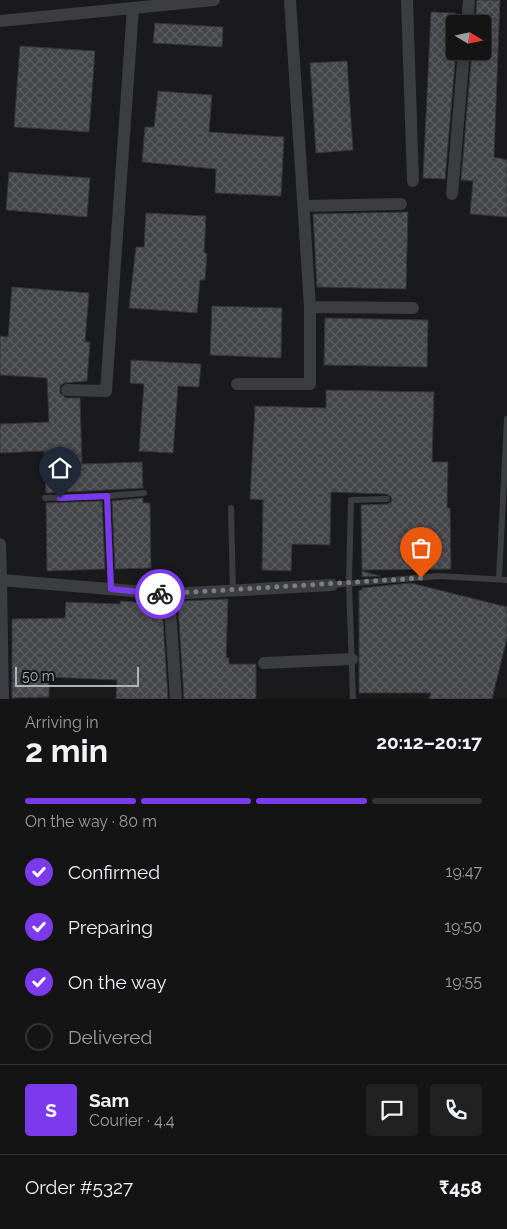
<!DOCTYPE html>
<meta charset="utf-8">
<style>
:root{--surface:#141415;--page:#212122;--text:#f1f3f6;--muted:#9d9ea0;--line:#333334;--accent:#7c3aed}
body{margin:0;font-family:Raleway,sans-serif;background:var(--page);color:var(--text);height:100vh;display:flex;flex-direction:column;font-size:19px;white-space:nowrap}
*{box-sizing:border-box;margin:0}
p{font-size:16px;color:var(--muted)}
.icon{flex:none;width:28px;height:28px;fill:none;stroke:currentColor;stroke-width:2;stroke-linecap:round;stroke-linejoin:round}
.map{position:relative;height:699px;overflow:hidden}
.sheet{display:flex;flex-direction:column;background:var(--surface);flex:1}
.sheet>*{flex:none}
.needle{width:32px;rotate:100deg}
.buttons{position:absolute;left:446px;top:15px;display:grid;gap:10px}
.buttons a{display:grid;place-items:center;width:45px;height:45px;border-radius:5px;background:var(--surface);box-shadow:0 2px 12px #0003,0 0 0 1px var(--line);font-size:25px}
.scale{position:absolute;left:15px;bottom:12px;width:124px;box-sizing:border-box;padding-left:5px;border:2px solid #acb5bb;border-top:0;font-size:14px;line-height:18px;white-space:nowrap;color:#acb5bb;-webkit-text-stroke:4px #151517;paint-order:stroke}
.pin{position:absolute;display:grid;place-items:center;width:42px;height:42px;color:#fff;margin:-51px -21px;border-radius:50% 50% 50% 0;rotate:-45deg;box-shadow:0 0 5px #0007}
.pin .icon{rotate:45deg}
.courier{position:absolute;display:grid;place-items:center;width:50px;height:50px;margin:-25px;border:4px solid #7c3aed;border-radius:50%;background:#fff;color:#222;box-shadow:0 1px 6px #0007}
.overview em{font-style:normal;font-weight:700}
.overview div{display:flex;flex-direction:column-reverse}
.overview{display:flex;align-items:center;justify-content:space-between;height:85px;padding:0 25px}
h1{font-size:32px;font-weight:700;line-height:38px}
.bar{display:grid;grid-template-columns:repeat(4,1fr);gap:8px 5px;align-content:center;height:60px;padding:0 25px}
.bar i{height:6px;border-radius:4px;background:var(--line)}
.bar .selected{background:var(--accent)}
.bar p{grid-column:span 4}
.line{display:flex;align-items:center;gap:12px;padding:0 25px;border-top:1px solid var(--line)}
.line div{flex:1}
.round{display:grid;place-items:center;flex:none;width:52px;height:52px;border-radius:5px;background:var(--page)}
ol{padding:0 25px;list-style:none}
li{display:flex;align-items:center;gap:15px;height:55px}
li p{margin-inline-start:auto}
li .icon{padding:5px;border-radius:50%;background:var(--accent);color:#fff;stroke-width:4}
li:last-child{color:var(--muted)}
li i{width:28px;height:28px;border:2px solid var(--line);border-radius:50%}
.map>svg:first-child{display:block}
.building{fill:url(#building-cross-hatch);stroke:#343538}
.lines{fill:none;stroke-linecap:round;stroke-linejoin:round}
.service{stroke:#3b3d41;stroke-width:6}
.minor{stroke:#3b3d41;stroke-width:12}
.done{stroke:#797f83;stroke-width:5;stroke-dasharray:0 9}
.route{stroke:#7c3aed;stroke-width:6}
</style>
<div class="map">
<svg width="507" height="699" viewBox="0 0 507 699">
<defs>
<pattern id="building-cross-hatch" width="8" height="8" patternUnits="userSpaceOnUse" patternTransform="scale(1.25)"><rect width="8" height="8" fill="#444549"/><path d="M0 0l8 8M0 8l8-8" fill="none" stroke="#5c5e61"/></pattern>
</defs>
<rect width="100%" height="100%" fill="#1a1a1c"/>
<!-- building -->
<path class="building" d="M477,0H500L494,157L507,160V217L470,214L473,181L461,180L472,51H482V24H475Z
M431,12L455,13L456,51L445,179L423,178Z
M155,23L223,27L222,47L153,43Z
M20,46L95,51L89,132L14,127Z
M347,61L353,150L316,153L310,63Z
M158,91L212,95L209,132L284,137L281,196L215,193L216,169L142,162L145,127H154Z
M9,172L90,178L87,217L6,210Z
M408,212L406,289L317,287L313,214Z
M146,213L206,216L204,253H207L205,280H200L197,313L129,308L136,247H144Z
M12,287L89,293L85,342H90L87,381L64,383L60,386V393L66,398H80L82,464L142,462L143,488L46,493L44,451L0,453V424L49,422L47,378L0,375V336L8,337Z
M212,306L282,308L281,358L210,355Z
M325,318L428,320L427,367L324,365Z
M131,360L201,364L199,387L178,386L173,453L139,451L144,384L130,383Z
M326,390L434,392L432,462H448L447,508H450L451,569L362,570L361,505L388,504L392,501L391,497L387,494L331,492L330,545L292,544L291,571L262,570L263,500L250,499L255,406L326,408Z
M143,498V503H150L151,568L115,569L112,501Z
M102,501L105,569L47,571L46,503Z
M362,571L380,576L362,577Z
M411,583L507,607V638L492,699H429L431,693H359V590H362V588Z
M228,599L226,658H229V664H256V699H184L178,605H181V601Z
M120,601L162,604L168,699H116L117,680L49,677V697L12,698V619L65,618L66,602L120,604Z"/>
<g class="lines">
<!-- service -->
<path class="service" d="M45,498L107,496
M231,508L233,591
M499,579L507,419
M332,585L439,576L507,580
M111,589L107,496L144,493
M353,699L349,583L351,500L387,499"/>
<!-- minor -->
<path class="minor" d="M407,0L413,181
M0,21L214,0
M467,24L469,0
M452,194L464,51
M304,206L401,204
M310,307L413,308
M237,384H310V307L290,0
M67,390L106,391L133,8
M0,544L1,580
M169,594L176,699
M264,663L352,659
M3,699L1,580L169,594L332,585"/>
</g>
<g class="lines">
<!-- done -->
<path class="done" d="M160,594L421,578"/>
<!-- route -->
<path class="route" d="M60,498L107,496L111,589L160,594"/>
</g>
</svg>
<div class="buttons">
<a><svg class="needle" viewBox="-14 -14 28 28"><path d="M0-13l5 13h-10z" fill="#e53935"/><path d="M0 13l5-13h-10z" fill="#9d9ea0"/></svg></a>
</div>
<div class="scale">50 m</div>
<div class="pin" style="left:421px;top:578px;background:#ea580c"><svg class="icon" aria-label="bag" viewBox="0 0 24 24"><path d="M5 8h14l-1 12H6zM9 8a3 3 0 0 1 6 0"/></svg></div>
<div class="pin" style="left:60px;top:498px;background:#1f2937"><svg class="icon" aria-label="home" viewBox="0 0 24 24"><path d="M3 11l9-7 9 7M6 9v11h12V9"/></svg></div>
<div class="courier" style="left:160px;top:594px"><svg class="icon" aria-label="bike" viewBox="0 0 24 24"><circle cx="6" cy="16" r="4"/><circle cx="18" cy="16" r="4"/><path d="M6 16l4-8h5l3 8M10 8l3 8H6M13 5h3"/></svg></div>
</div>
<section class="sheet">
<div class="overview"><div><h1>2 min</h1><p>Arriving in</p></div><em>20:12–20:17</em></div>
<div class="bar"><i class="selected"></i><i class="selected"></i><i class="selected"></i><i></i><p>On the way · 80 m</p></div>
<ol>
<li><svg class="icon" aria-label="check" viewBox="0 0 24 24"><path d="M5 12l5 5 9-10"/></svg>Confirmed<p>19:47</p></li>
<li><svg class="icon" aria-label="check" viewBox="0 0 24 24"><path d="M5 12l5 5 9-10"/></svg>Preparing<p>19:50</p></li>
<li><svg class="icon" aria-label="check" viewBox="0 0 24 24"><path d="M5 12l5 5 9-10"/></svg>On the way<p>19:55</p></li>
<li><i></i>Delivered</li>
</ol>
<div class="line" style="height:90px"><b class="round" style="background:var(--accent);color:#fff">S</b><div><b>Sam</b><p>Courier · 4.4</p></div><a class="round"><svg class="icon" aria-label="chat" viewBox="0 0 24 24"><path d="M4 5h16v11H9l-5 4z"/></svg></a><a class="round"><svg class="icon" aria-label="phone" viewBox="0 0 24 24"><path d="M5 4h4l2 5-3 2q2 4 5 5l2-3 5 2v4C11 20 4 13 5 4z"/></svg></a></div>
<div class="line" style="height:65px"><div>Order #5327</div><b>₹458</b></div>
</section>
